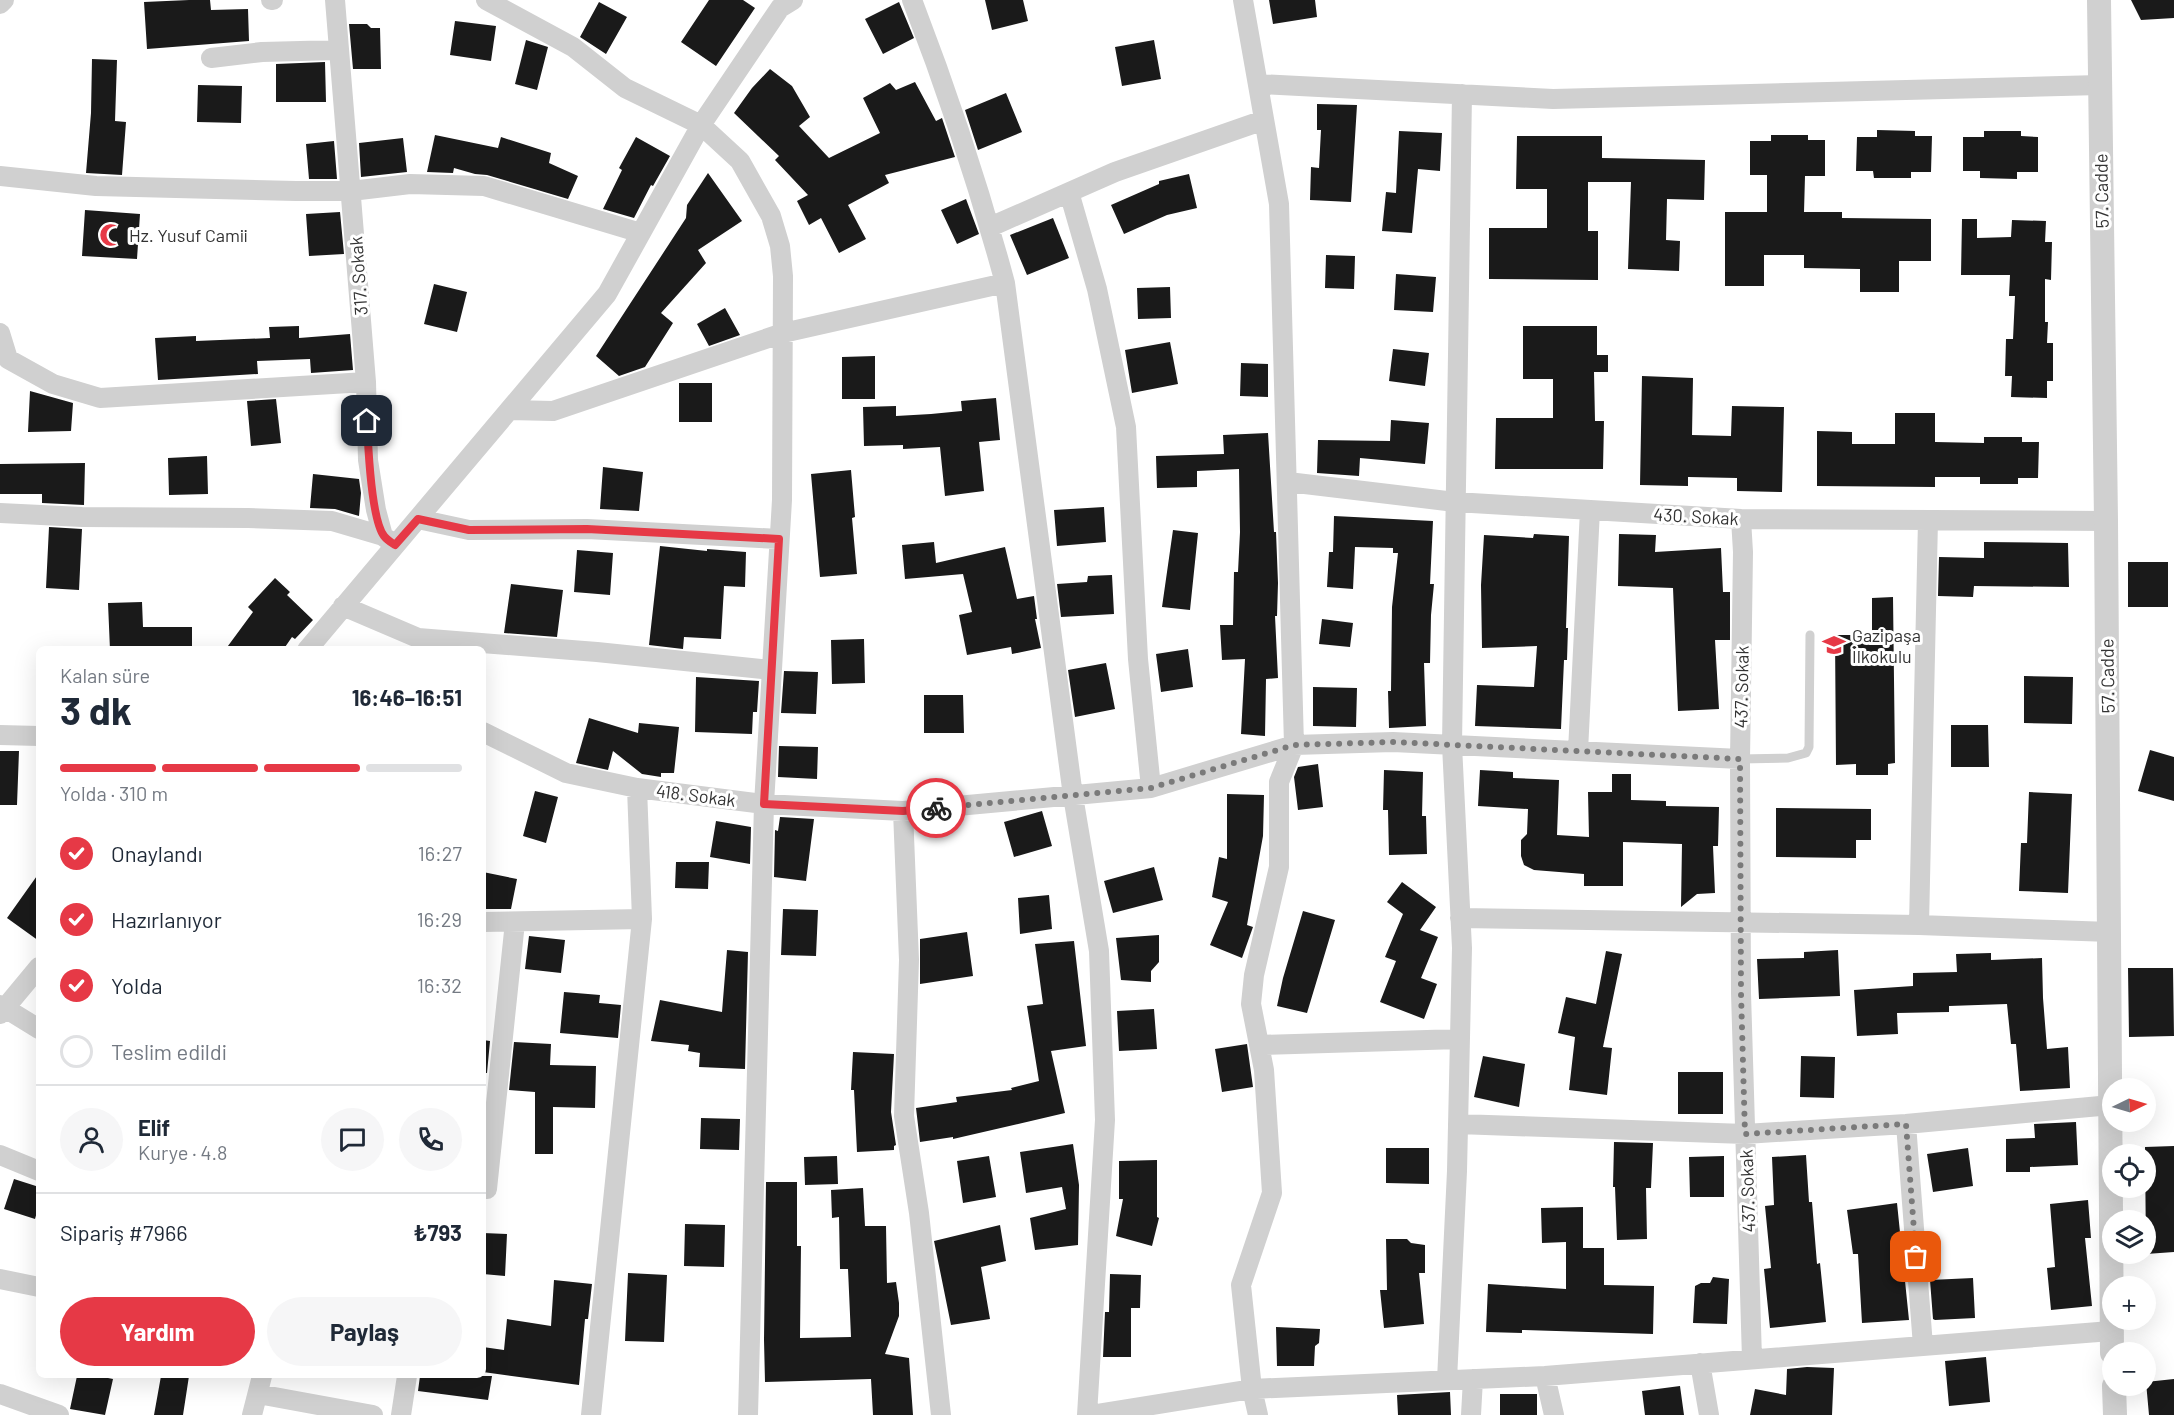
<!DOCTYPE html>
<html lang="tr">
<meta charset="utf-8">
<style>
:root{--surface:#fff;--page:#f6f6f7;--text:#1f2937;--muted:#747a83;--line:#e0e1e3;--accent:#e63946}
body{margin:0;font-family:Barlow,sans-serif;background:var(--page);color:var(--text);height:100vh;display:flex;flex-direction:column;font-size:22px;white-space:nowrap}
*{box-sizing:border-box;margin:0}
p{font-size:20px;color:var(--muted)}
.icon{flex:none;width:33px;height:33px;fill:none;stroke:currentColor;stroke-width:2;stroke-linecap:round;stroke-linejoin:round}
.map{position:relative;flex:1;overflow:hidden}
.panel{position:absolute;left:36px;top:646px;width:450px;height:732px;display:flex;flex-direction:column;background:var(--surface);border-radius:9px;box-shadow:0 6px 24px #0002}
.panel>*{flex:none}
.needle{width:39px;rotate:85deg}
.controls{position:absolute;left:2102px;top:1078px;display:grid;gap:12px}
.controls a{display:grid;place-items:center;width:54px;height:54px;border-radius:50%;background:var(--surface);box-shadow:0 6px 24px #0002;font-size:30px}
.pin{position:absolute;display:grid;place-items:center;width:51px;height:51px;color:#fff;margin:-26px;border-radius:12px;box-shadow:0 3px 9px #0006}
.courier{position:absolute;display:grid;place-items:center;width:60px;height:60px;margin:-30px;border:4px solid #e63946;border-radius:50%;background:#fff;color:#222;box-shadow:0 2px 8px #0007}
.summary em{font-style:normal;font-weight:700}
.summary div{display:flex;flex-direction:column-reverse}
.summary{display:flex;align-items:center;justify-content:space-between;height:102px;padding:0 24px}
h1{font-size:39px;font-weight:700;line-height:45px}
.bar{display:grid;grid-template-columns:repeat(4,1fr);gap:9px 6px;align-content:center;height:72px;padding:0 24px}
.bar i{height:8px;border-radius:4px;background:var(--line)}
.bar .active{background:var(--accent)}
.bar p{grid-column:span 4}
.line{display:flex;align-items:center;gap:15px;padding:0 24px;border-top:2px solid var(--line)}
.line div{flex:1}
.round{display:grid;place-items:center;flex:none;width:63px;height:63px;border-radius:32px;background:var(--page)}
ol{padding:0 24px;list-style:none}
li{display:flex;align-items:center;gap:18px;height:66px}
li p{margin-inline-start:auto}
li .icon{padding:6px;border-radius:50%;background:var(--accent);color:#fff;stroke-width:4}
li:last-child{color:var(--muted)}
li i{width:33px;height:33px;border:3px solid var(--line);border-radius:50%}
.action{display:flex;gap:12px;margin-top:auto;padding:12px 24px}
.action a{flex:1;height:69px;border-radius:36px;background:var(--accent);color:#fff;font-size:24px;font-weight:700;line-height:69px;text-align:center}
.action a+a{background:var(--page);color:var(--text)}
.map>svg:first-child{display:block}
.building{fill:#1a1a1a}
.lines{fill:none;stroke-linecap:round;stroke-linejoin:round}
.service{stroke:#d0d0d0;stroke-width:9}
.minor{stroke:#d0d0d0;stroke-width:20}
.tertiary{stroke:#d0d0d0;stroke-width:24}
.done{stroke:#7a7a7a;stroke-width:6;stroke-dasharray:0 10.8}
.route{stroke:#e63946;stroke-width:8}
.labels{text-anchor:middle;dominant-baseline:central;stroke-width:6;stroke-linejoin:round;paint-order:stroke}
.street-label{font-size:18px;fill:#333;stroke:#fff}
.poi-label{font-size:18px;fill:#333;stroke:#fff;text-anchor:start}
</style>
<div class="map">
<svg width="2174" height="1415" viewBox="0 0 2174 1415">
<rect width="100%" height="100%" fill="#fff"/>
<!-- building -->
<path class="building" d="M189,0H210L211,10L248,9L249,41L147,49L144,2Z
M709,0H743L755,8L716,66L681,42Z
M985,0H1023L1028,21L992,30Z
M1269,0H1315L1317,17L1273,24Z
M2131,0H2174V18L2141,20Z
M599,2L627,17L606,54L580,37Z
M899,2L914,38L883,54L865,19Z
M455,21L496,26L491,61L450,55Z
M349,24H367L371,28H380L381,69H353Z
M526,40L548,47L537,90L515,84Z
M1154,40L1161,79L1122,86L1115,47Z
M92,59L117,60L115,121L126,122L122,175L86,173L91,113Z
M325,62L326,102H276V64Z
M770,69L792,86L810,117L799,126L829,158L880,133L863,98L890,83L896,90L915,82L936,121L942,118L955,157L885,175L889,183L848,205L866,239L839,253L821,218L809,225L797,201L808,195L775,160L779,156L734,113L752,88Z
M198,85L242,86L241,123L197,122Z
M1006,93L1022,132L978,150L965,110Z
M1317,104L1357,105L1351,202L1310,200L1311,167L1319,168L1321,130H1317Z
M1877,130L1915,131V136H1932L1931,172H1911V178H1874L1873,171H1856L1857,137H1877Z
M1399,131L1442,133L1440,171L1418,169L1412,233L1382,231L1386,192L1396,193Z
M1984,131H2021V136L2038,137V172H2017V179L1980,178V171H1963V137H1984Z
M435,135L498,148L501,137L551,153L549,163L578,176L568,199L487,175L475,174L454,168L453,173L427,172Z
M1771,135H1808V140H1825V176H1805L1804,212H1842V218L1931,219V261H1899V292H1860V269L1804,268V255H1764V286H1725V212H1767V175H1750V141H1771Z
M1517,136H1602V158L1705,160L1704,200L1667,199L1666,240L1680,241L1679,271L1628,269L1631,182H1588V231H1598V280L1489,279V228H1547V189H1516Z
M636,137L670,156L653,186L651,185L634,218L603,209L622,170L619,168Z
M403,138L407,172L361,177L359,143Z
M334,141L337,179H309L306,144Z
M708,173L742,221L698,250L706,263L661,313L673,323L645,367L619,376L596,356L686,218L687,205Z
M1189,174L1197,208L1167,215L1124,234L1111,205L1159,184V181Z
M966,199L979,234L957,244L941,210Z
M85,210L140,214L137,259L82,256Z
M340,212L344,254L309,256L306,214Z
M1053,218L1069,258L1027,275L1010,235Z
M1962,219H1977V238L2011,237L2012,220L2046,221L2045,242H2052L2051,280L2045,279V322H2048L2047,343H2053V381H2047V398L2011,397L2012,376H2005L2006,339H2013L2015,296H2009L2010,275H1961Z
M1326,255L1355,256L1354,289L1325,288Z
M1396,274L1436,277L1433,312L1394,310Z
M434,284L467,292L457,332L424,324Z
M1170,287L1171,318L1138,319L1137,288Z
M725,308L740,335L709,346L697,324Z
M299,326V338L350,334L353,370L311,373L310,359L257,361L258,374L158,380L155,338L196,336V341L270,338L269,327Z
M1523,326H1597V355H1608V372H1594L1595,421H1604L1603,469H1495L1496,418H1553V379H1523Z
M1170,342L1178,384L1132,393L1125,350Z
M1393,349L1429,353L1425,386L1389,381Z
M875,356V399H842V357Z
M1241,363L1268,364V397L1240,396Z
M1642,376L1693,378L1692,435L1731,436L1732,406L1784,407L1782,492L1737,491V478L1688,477V486L1640,485Z
M679,383H712V422H679Z
M30,391L73,403L71,431L28,432Z
M996,398L1000,440L979,442L984,491L945,496L940,447L903,449V445L864,446L863,407L896,406V416L931,414L962,411L961,401Z
M276,399L281,443L251,446L247,401Z
M1895,413H1935V442L1984,443V437H2022V442H2039L2038,478H2018V484H1980V477H1935V487L1817,486V431L1852,432V444H1895Z
M1391,420L1429,423L1425,464L1360,458L1359,476L1317,473L1318,440L1390,441Z
M1268,433L1274,532H1276L1278,583L1277,616H1275L1278,678L1266,679L1265,736L1241,734L1245,659L1222,660L1220,625H1233L1234,572H1238L1240,532L1239,469L1197,471V487L1157,488L1156,456L1224,454L1223,435Z
M207,456L208,494L169,495L168,458Z
M85,463L84,505L42,503V494H0V464Z
M603,467L643,472L639,511L600,509Z
M851,470L855,517L852,518L857,574L820,577L811,474Z
M313,474L359,479L361,493L359,516L335,509L310,508Z
M1104,507L1106,542L1057,546L1054,510Z
M1334,516L1433,521L1430,584H1434L1431,615L1430,663H1424L1426,726L1389,728L1388,691H1391L1392,607L1398,553H1393V548L1355,547L1353,589L1327,587L1329,552H1333Z
M49,527L82,529L79,590L46,588Z
M1173,530L1198,533L1190,610L1162,607Z
M1534,534L1569,536L1566,628H1568L1567,660H1564L1561,729L1475,726L1477,685L1534,687L1537,646L1482,648L1481,585L1484,535L1533,538Z
M1619,534L1656,535L1655,552L1721,548L1723,592H1730V640H1715L1719,709L1678,711L1673,588L1618,586Z
M934,542L936,563L1005,547L1017,599L1034,596L1037,619H1035L1041,648L1012,654L1011,647L967,655L959,615L972,612L963,574L905,579L902,545Z
M1984,542L2068,543L2069,587L1974,586L1973,597L1938,596L1939,557L1984,558Z
M660,546L707,551V549L746,552L745,587L724,586L721,639L684,637L683,649L649,645Z
M577,550L613,553L610,595L574,592Z
M2128,562H2168V607H2128Z
M1112,575L1114,614L1061,617L1057,584L1087,582L1088,576Z
M275,578L290,592L287,595L313,620L295,639L292,637L283,650H225L253,612L248,607Z
M511,584L563,590L557,637L504,633Z
M1893,597L1895,763L1888,764V775H1856V764L1836,765L1835,635H1872V598Z
M142,602L143,627H192V650H110L108,603Z
M1322,619L1353,623L1350,647L1319,644Z
M864,639L865,683L832,684L831,640Z
M1188,649L1193,687L1161,692L1156,654Z
M1106,663L1115,709L1075,717L1068,670Z
M784,671L818,672L816,714L781,713Z
M2024,676L2073,677L2072,724L2024,723Z
M696,677L759,681L757,712H753L752,734L695,732Z
M1313,687L1357,688L1356,727L1313,726Z
M924,695H963L964,733H924Z
M589,718L638,733L639,723L679,727L674,773H661V777L642,774L613,751L608,770L576,763Z
M1951,725H1988L1989,767H1951Z
M779,746L818,747L817,779L778,777Z
M2150,750L2174,757V801L2138,791Z
M0,751H19L17,805H0Z
M1318,764L1323,807L1298,810L1294,777L1298,767Z
M1384,770L1423,772L1422,816H1426L1427,854L1389,855L1388,810H1383Z
M1480,770L1513,772V778L1559,780L1557,835L1589,837L1588,792H1612V774H1631V800L1666,801V806L1719,807L1718,846H1713L1715,893L1697,894L1681,907L1682,844L1623,842V886H1584V874L1534,870L1524,865L1521,856V840L1527,834L1528,809L1478,806Z
M535,791L558,797L546,843L523,836Z
M2029,792L2072,794L2068,893L2019,891L2021,843H2027Z
M1227,794L1264,795L1263,836L1247,925L1253,927L1242,958L1210,945L1228,902L1212,897L1219,857L1227,859Z
M1776,808L1871,809V840H1856V858L1776,857Z
M1042,811L1052,846L1014,857L1004,822Z
M780,817L814,819L806,881L774,877L775,830L778,831Z
M716,821L751,827L750,864L710,857Z
M676,862H709L708,889L675,888Z
M1154,867L1163,900L1113,913L1104,881Z
M483,872L517,879L511,909H483Z
M39,873V941L7,918Z
M1402,882L1436,907L1420,930L1438,937L1421,978L1437,984L1424,1019L1380,1002L1396,961L1385,957L1403,914L1387,902Z
M1049,895L1052,929L1020,934L1018,898Z
M783,909L818,910L816,956L781,955Z
M1303,911L1335,920L1307,1013L1277,1006L1283,978Z
M967,932L973,976L920,984V939Z
M1159,935V962L1151,971V982L1121,980L1116,938Z
M529,936L565,940L561,973L525,969Z
M1074,941L1086,1046L1051,1051L1065,1113L953,1139V1137L920,1142L916,1108L957,1102L956,1097L1012,1090L1011,1088L1039,1081L1027,1006L1043,1004L1035,944Z
M727,950L748,952L745,1069L699,1067L700,1053L688,1051L689,1045L651,1041L660,1000L722,1012Z
M1838,950L1840,996L1759,999L1757,959L1804,958V952Z
M1606,951L1622,954L1603,1047L1612,1048L1607,1095L1569,1090L1575,1037L1558,1033L1566,997L1596,1004Z
M1991,953V960L2042,958L2043,998L2047,1049L2068,1047L2070,1088L2020,1091L2016,1044H2011L2007,1004L1949,1006V1012L1897,1013L1898,1034L1857,1036L1854,990L1913,986V973L1957,972L1956,954Z
M2128,968H2173L2174,1036L2129,1037Z
M564,992L600,995L599,1003L621,1005L618,1038L560,1033Z
M1154,1009L1157,1049L1119,1051L1117,1011Z
M483,1040L490,1041L487,1073H483Z
M514,1042L551,1044L550,1065L596,1066L595,1108L553,1107V1154H535V1092L509,1090Z
M1247,1044L1253,1087L1222,1092L1215,1049Z
M853,1052L894,1054L891,1112L896,1145L894,1146V1150L857,1152L854,1090H851Z
M1483,1056L1525,1064L1519,1107L1474,1097Z
M1801,1056L1835,1057L1834,1098L1800,1097Z
M1678,1072H1723V1114H1678Z
M701,1118L740,1119L739,1150L700,1149Z
M2076,1122L2078,1165L2030,1167V1172H2006V1139L2035,1138L2034,1124Z
M1614,1142L1653,1143L1651,1188H1646L1647,1239L1617,1240L1615,1187H1613Z
M1073,1144L1079,1185L1078,1245L1035,1250L1030,1218L1066,1209L1062,1187L1026,1193L1020,1152Z
M2174,1146V1252L2146,1254L2145,1147Z
M1386,1148H1429V1184L1386,1183Z
M1968,1148L1973,1186L1933,1192L1927,1154Z
M1806,1155L1809,1202H1812L1817,1264L1820,1263L1826,1322L1770,1328L1764,1269L1771,1268L1765,1206L1774,1205L1772,1157Z
M837,1156L838,1184L805,1185L804,1157Z
M989,1156L996,1197L963,1203L957,1161Z
M1724,1156V1197H1690L1689,1157Z
M1157,1160V1217L1159,1218L1152,1246L1116,1236L1123,1199H1119V1161Z
M14,1179L39,1187V1205L35,1219L4,1209Z
M766,1182H797V1246H801L800,1338L851,1337L848,1269H840L839,1217L832,1218L831,1190L863,1188L865,1226H886L887,1283L896,1282L899,1303V1316L885,1354L909,1358L913,1415H873L871,1379L765,1382L764,1340Z
M2088,1200L2091,1238H2085L2092,1306L2051,1310L2047,1268L2055,1267L2050,1204Z
M1897,1203L1909,1320L1862,1323L1858,1254H1853L1847,1210Z
M1583,1207V1248H1604V1285L1654,1286L1653,1334L1522,1330V1333L1486,1332L1488,1284L1566,1289V1242L1542,1243L1541,1208Z
M685,1224L725,1225L724,1267L684,1266Z
M1000,1225L1006,1261L981,1267L990,1319L951,1325L934,1241Z
M483,1233L507,1234L505,1276L483,1274Z
M1386,1239H1407L1411,1243L1425,1245V1273H1419L1424,1324L1384,1328L1380,1290H1387Z
M628,1273L667,1275L664,1342L625,1341Z
M1110,1274L1141,1275L1140,1308H1131V1357H1103L1105,1312H1109Z
M1713,1277L1729,1279L1727,1324L1693,1323L1695,1286L1701,1283H1710Z
M1973,1278L1975,1318L1935,1320L1933,1319L1930,1280Z
M554,1280L592,1284L588,1319H585L579,1385L483,1372V1347L504,1350L507,1319L551,1326Z
M1276,1327L1320,1329L1319,1343L1315,1346L1314,1366H1277Z
M1986,1357L1990,1402L1949,1406L1945,1361Z
M1807,1367L1834,1368L1832,1415H1750L1755,1389L1786,1395L1787,1369Z
M77,1376H98L113,1379L105,1415L70,1409Z
M161,1376H189L183,1415H154Z
M420,1376H492L488,1400L418,1391Z
M2174,1379V1415H2149L2146,1382Z
M1680,1386L1684,1415H1645L1642,1391Z
M1450,1392L1451,1415H1398L1397,1395Z
M1500,1394H1537V1415H1500Z"/>
<g class="lines">
<!-- service -->
<path class="service" d="M1740,759L1788,758L1806,753L1809,747L1810,635"/>
<!-- minor -->
<path class="minor" d="M271,0H273
M335,0L366,382L368,460L376,510L383,536L395,545
M486,0L573,47L625,88L701,125L740,161L771,216L780,246L783,276L782,500L764,804L748,1415
M912,0C948,93 979,187 1005,283L1073,796L1099,951L1105,1120L1087,1415
M1243,0L1279,204L1294,745L1279,782V867L1254,975L1251,1004L1264,1070L1272,1193L1241,1285L1252,1389L1258,1415
M0,4L4,0
M211,58L262,52L339,50
M1258,84L1553,99L2100,85
M0,176L96,186L296,191H351L410,184L484,186L641,233
M1069,192L1097,289L1126,427L1138,659L1151,788
M990,227L1115,172L1264,120
M0,333L8,359L53,384L100,398L366,382
M509,410L553,411L783,333L1005,283
M1288,482L1455,502L1741,519L2106,521
M0,513L82,517L248,518L332,521L383,536
M418,519L469,530L587,529L779,539
M1741,519L1743,552L1740,759L1741,993L1752,1359
M343,606L418,638L597,652L771,670
M307,650L607,294L701,125L780,8L793,0
M483,732L566,773L637,788L764,804L903,811L1151,788L1294,745L1393,742L1740,759
M0,735L39,736
M1578,751L1590,510
M903,811L909,960L904,1116L919,1213L941,1415
M1460,918L1919,925L2110,932
M483,922L642,919
M1919,925L1928,520
M0,1005L39,1029
M0,1014L39,967
M1259,1045L1460,1039
M1458,1124L1745,1134L1906,1124L2111,1105
M1906,1124L1923,1346
M0,1155L39,1171
M487,1189L515,922
M0,1279L39,1287
M1700,1363L1709,1415
M1545,1376L1554,1415
M1447,1380L1457,1171L1462,948L1452,745L1462,94
M0,1394L59,1415
M258,1394L373,1415
M252,1415L262,1376
M401,1415L407,1376
M591,1415L642,919L637,788
M1090,1415L1252,1389L1545,1376L2111,1331
M1471,1415L1473,1379"/>
<!-- tertiary -->
<path class="tertiary" d="M2099,0L2106,521L2112,1353
M2114,1386L2115,1415"/>
</g>
<g class="lines">
<!-- done -->
<path class="done" d="M936,808L1151,788L1294,745L1393,742L1740,759L1741,993L1745,1134L1906,1124L1916,1257"/>
<!-- route -->
<path class="route" d="M367,421C368,445 371,519 384,536C387,540 392,543 395,545L418,519L469,530L587,529L779,539L764,804L903,811L936,808"/>
</g>
<!-- icons -->
<defs>
<g id="mosque-bare" transform="scale(1.8)"><path d="M3.5-4.9A6 6 0 1 0 3.5 4.9A5 5 0 1 1 3.5-4.9Z" fill="#e63946" stroke="#fff" stroke-width="2.5" paint-order="stroke"/></g>
<g id="school-bare" transform="scale(1.8)"><path d="M0-5L7-2L0 1L-7-2ZM-4 1L0 2.5L4 1V4Q0 6-4 4Z" fill="#e63946" stroke="#fff" stroke-width="2.5" paint-order="stroke"/></g>
</defs>
<g fill-rule="evenodd">
<use href="#mosque-bare" x="111" y="235"/>
<use href="#school-bare" x="1834" y="645"/>
</g>
<g class="labels">
<!-- street labels -->
<g class="street-label">
<text transform="translate(2101 191) rotate(-91)">57. Cadde</text>
<text transform="translate(358 276) rotate(-94)">317. Sokak</text>
<text transform="translate(1696 516) rotate(3)">430. Sokak</text>
<text transform="translate(2107 676) rotate(-91)">57. Cadde</text>
<text transform="translate(1741 687) rotate(-89)">437. Sokak</text>
<text transform="translate(696 795) rotate(7)">418. Sokak</text>
<text transform="translate(1747 1191) rotate(-92)">437. Sokak</text>
</g>
<!-- poi labels -->
<g class="poi-label">
<text x="129" y="235">Hz. Yusuf Camii</text>
<text x="1852" y="635">Gazipaşa<tspan x="1852" dy="21">İlkokulu</tspan></text>
</g>
</g>
</svg>
<div class="controls">
<a><svg class="needle" viewBox="-14 -14 28 28"><path d="M0-13l5 13h-10z" fill="#e53935"/><path d="M0 13l5-13h-10z" fill="#747a83"/></svg></a>
<a><svg class="icon" aria-label="locate" viewBox="0 0 24 24"><circle cx="12" cy="12" r="6"/><path d="M12 2v4M12 18v4M2 12h4M18 12h4"/></svg></a>
<a><svg class="icon" aria-label="layers" viewBox="0 0 24 24"><path d="M12 4l9 5-9 5-9-5zM3 14l9 5 9-5"/></svg></a>
<a>+</a>
<a>−</a>
</div>
<div class="pin" style="left:1916px;top:1257px;background:#ea580c"><svg class="icon" aria-label="bag" viewBox="0 0 24 24"><path d="M5 8h14l-1 12H6zM9 8a3 3 0 0 1 6 0"/></svg></div>
<div class="pin" style="left:367px;top:421px;background:#1f2937"><svg class="icon" aria-label="home" viewBox="0 0 24 24"><path d="M3 11l9-7 9 7M6 9v11h12V9"/></svg></div>
<div class="courier" style="left:936px;top:808px"><svg class="icon" aria-label="bike" viewBox="0 0 24 24"><circle cx="6" cy="16" r="4"/><circle cx="18" cy="16" r="4"/><path d="M6 16l4-8h5l3 8M10 8l3 8H6M13 5h3"/></svg></div>
<section class="panel">
<div class="summary"><div><h1>3 dk</h1><p>Kalan süre</p></div><em>16:46–16:51</em></div>
<div class="bar"><i class="active"></i><i class="active"></i><i class="active"></i><i></i><p>Yolda · 310 m</p></div>
<ol>
<li><svg class="icon" aria-label="check" viewBox="0 0 24 24"><path d="M5 12l5 5 9-10"/></svg>Onaylandı<p>16:27</p></li>
<li><svg class="icon" aria-label="check" viewBox="0 0 24 24"><path d="M5 12l5 5 9-10"/></svg>Hazırlanıyor<p>16:29</p></li>
<li><svg class="icon" aria-label="check" viewBox="0 0 24 24"><path d="M5 12l5 5 9-10"/></svg>Yolda<p>16:32</p></li>
<li><i></i>Teslim edildi</li>
</ol>
<div class="line" style="height:108px"><a class="round"><svg class="icon" aria-label="person" viewBox="0 0 24 24"><circle cx="12" cy="8" r="4"/><path d="M4 21q1-7 8-7t8 7"/></svg></a><div><b>Elif</b><p>Kurye · 4.8</p></div><a class="round"><svg class="icon" aria-label="chat" viewBox="0 0 24 24"><path d="M4 5h16v11H9l-5 4z"/></svg></a><a class="round"><svg class="icon" aria-label="phone" viewBox="0 0 24 24"><path d="M5 4h4l2 5-3 2q2 4 5 5l2-3 5 2v4C11 20 4 13 5 4z"/></svg></a></div>
<div class="line" style="height:78px"><div>Sipariş #7966</div><b>₺793</b></div>
<div class="action"><a>Yardım</a><a>Paylaş</a></div>
</section>
</div>
